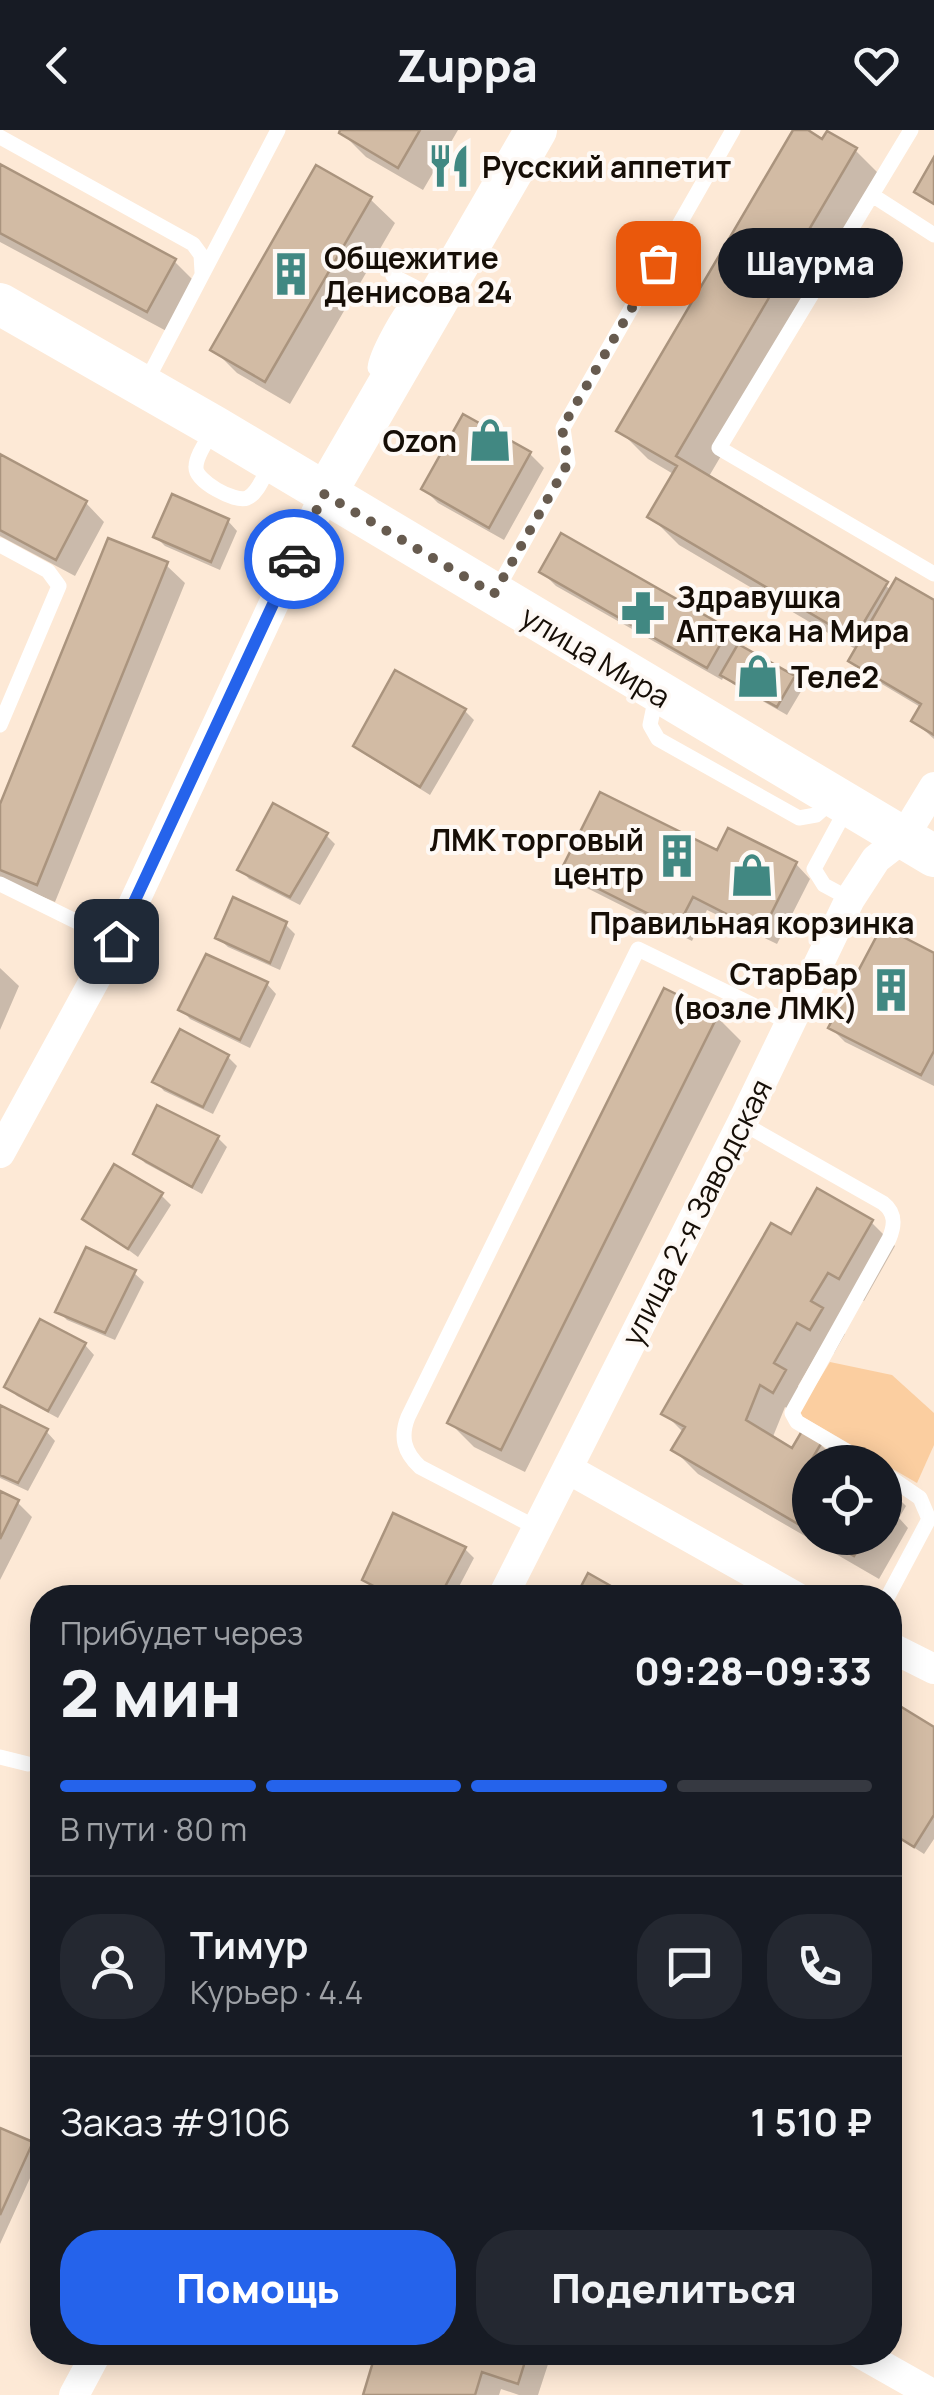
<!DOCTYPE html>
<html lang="ru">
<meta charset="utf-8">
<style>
:root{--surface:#171b24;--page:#242831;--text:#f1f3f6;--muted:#9ea1a6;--line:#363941;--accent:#2563eb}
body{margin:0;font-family:Manrope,sans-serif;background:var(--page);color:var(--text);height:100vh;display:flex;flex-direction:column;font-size:38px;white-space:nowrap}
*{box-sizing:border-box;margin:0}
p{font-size:32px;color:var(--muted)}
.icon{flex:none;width:55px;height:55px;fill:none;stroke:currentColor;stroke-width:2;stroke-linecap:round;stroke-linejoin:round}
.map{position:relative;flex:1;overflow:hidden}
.sheet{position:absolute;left:30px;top:1455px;width:872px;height:780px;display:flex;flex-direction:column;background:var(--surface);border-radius:40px;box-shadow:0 5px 25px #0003}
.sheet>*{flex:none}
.fabs{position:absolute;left:792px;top:1315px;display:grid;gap:20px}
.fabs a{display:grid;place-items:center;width:110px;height:110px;border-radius:50%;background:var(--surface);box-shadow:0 5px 25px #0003;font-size:50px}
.pin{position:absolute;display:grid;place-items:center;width:85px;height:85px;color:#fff;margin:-42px;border-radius:20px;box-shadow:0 5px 15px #0006}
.courier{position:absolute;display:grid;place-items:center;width:100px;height:100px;margin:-50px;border:8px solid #2563eb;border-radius:50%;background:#fff;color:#222;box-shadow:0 2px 12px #0007}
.bubble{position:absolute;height:70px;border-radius:35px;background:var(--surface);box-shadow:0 5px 25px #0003;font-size:32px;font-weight:800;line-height:70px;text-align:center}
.summary em{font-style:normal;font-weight:800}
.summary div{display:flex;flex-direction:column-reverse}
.summary{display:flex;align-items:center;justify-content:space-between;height:170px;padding:0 30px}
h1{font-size:65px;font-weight:800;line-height:75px}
.bar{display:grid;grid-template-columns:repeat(4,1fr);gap:15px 10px;align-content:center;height:120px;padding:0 30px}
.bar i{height:12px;border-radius:8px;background:var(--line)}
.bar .current{background:var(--accent)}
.bar p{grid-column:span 4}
.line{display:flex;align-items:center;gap:25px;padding:0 30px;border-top:2px solid var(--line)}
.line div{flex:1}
.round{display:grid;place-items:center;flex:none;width:105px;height:105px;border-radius:40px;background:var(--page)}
.button{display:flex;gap:20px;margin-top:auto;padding:20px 30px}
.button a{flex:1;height:115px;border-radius:40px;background:var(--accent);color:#fff;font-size:40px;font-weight:800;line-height:115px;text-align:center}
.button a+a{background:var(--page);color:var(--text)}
header{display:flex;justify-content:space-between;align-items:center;height:130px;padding:0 30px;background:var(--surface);font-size:45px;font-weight:800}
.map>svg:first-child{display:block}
.green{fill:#fbcea0}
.shadow{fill:#0003}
.building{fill:#d2bba4;stroke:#aa947e;stroke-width:2.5}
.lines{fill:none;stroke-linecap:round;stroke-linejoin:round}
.lane{stroke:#fff;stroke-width:15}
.street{stroke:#fff;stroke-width:30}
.secondary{stroke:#fff;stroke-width:42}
.done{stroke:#675b4f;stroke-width:10;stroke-dasharray:0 18}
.route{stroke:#2563eb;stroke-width:12}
.labels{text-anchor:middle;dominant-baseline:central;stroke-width:8;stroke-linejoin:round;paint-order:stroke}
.poi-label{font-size:30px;font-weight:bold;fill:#160e06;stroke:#fef9f5;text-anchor:start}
.street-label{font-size:30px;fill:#160e06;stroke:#fef9f5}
</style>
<header><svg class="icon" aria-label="back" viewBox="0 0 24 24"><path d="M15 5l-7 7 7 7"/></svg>Zuppa<svg class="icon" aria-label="heart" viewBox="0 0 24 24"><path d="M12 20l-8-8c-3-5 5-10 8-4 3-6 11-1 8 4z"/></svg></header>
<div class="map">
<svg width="934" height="2265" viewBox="0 0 934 2265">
<rect width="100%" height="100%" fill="#fde9d6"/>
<!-- green -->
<path class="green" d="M830,1232L892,1245L934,1283V1315L917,1353L798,1284Z"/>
<!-- shadow -->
<path class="shadow" d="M343,0H458L423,60L366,27L342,3Z
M796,0H803L823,12L855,20L884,49L708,348L892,460L934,473V609L914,591L922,578L865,544L851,530L857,520L679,415L650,386L675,345L648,329L619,300Z
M0,37L174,131L198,155L172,204L0,112Z
M370,69L395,93L290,274L237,243L213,219Z
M530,324L544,338L504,410L438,373L424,359Z
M0,327L86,373L104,392L75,446L0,406Z
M228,391L237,401L220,440L165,416L156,407Z
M166,435L185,453L55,772L0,749V681Z
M542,442L727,501L742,515L740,518L793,548L803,558L787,585L733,554L724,546L722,550L556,456Z
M465,581L474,590L430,665L366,625L357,616Z
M326,705L335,714L300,775L249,749L240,739Z
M719,724L796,734L810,749L777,814L707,780L692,811L579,754L564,740Z
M285,794L295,804L280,840L228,817L218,808Z
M934,825V956L845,912L831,898Z
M0,838L19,856L0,900Z
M267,854L276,864L250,918L190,889L181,879Z
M717,887L741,911L525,1342L474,1317L450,1293Z
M228,927L237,936L213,984L164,961L155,951Z
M218,1008L227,1017L202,1064L145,1033L136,1023Z
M161,1065L171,1075L138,1127L85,1088Z
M871,1092L895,1116L864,1171L852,1165L836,1194L845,1204L834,1223L822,1215L798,1256L809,1267L798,1285L785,1277L772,1309L793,1321L820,1314L839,1332H810V1408H885V1355L906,1376L899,1388L908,1398L879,1449L698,1344L674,1320L684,1303L664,1283L792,1107Z
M134,1143L144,1152L115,1210L67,1190L58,1181Z
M42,1193L85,1215L94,1225L58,1288L17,1266L8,1257Z
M0,1278L46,1301L55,1311L28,1361L0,1348Z
M0,1363L18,1373L32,1387L0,1450Z
M395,1386L465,1419L474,1428L453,1468H391L374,1459L365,1450Z
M890,1573L934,1600V1709L924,1724L890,1702Z
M0,2001L31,2014L41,2024L0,2114Z
M379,2222H552L538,2265H519L501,2259L499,2265H365Z"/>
<!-- building -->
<path class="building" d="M340,0H420L398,38L339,3Z
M793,0H808L822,9L827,1L857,18L676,326L888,452L854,509L647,387L677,336L616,301Z
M934,27V74L914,62Z
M0,34L176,129L147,182L0,103Z
M316,35L372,67L265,252L210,220Z
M463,284L531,322L489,398L421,359Z
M0,324L87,371L56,430L0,400Z
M172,364L229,389L211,432L153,407Z
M561,403L729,499L707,538L539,442Z
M108,408L168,432L37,755L0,740V674Z
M896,448L934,470V605L911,591L921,574L848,531Z
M738,514L795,546L777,577L720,545Z
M395,540L466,579L420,657L353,616Z
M600,662L717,720L728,698L797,732L762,802L693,767L677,798L561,740Z
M273,673L328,703L290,767L237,740Z
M233,767L287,792L270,833L215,808Z
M882,796L934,823V921L921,945L828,898Z
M206,824L268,852L240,910L178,880Z
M664,858L718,885L501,1320L447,1293Z
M180,899L229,925L203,977L152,952Z
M157,975L219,1006L192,1057L133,1024Z
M114,1034L163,1063L128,1119L82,1089Z
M817,1058L873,1090L839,1149L828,1143L811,1171L823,1178L810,1200L797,1193L774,1233L786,1240L773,1263L760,1255L746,1290L792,1318L802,1301L822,1312L812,1329L818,1332H810V1401L671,1320L685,1297L661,1284L771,1093L791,1104Z
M86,1117L136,1140L105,1203L55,1182Z
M40,1189L86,1213L48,1281L4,1257Z
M0,1275L48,1299L18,1353L0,1345Z
M0,1361L19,1370L0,1409Z
M393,1383L466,1417L439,1468H397L362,1450Z
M822,1408H865L854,1426Z
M588,1443L632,1468H575Z
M890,1570L934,1597V1685L914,1717L890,1702Z
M0,1998L33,2012L0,2085Z
M376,2222H528L518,2254L482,2242L475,2265H363Z"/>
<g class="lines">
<!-- lane -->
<path class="lane" d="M911,0L719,318L934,444
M0,7L193,114L201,125L202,142
M872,65L934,105
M393,146L430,165
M386,249L375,238C376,224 401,178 412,170C418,166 423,167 429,167
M146,252L278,0
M213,300C208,310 196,325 196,337C195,351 235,373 247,368C258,364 264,345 270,335
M0,415L48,441L59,456L0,595
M496,461L568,333L563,298L733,0
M656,566L650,595L658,609L799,688L816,685L832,671
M848,676L814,739L824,755L850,769
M0,754L116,811
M742,993L883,1073C896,1083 895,1095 889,1109L792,1283L797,1292L865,1332
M885,1344L920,1368L929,1389L887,1468
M539,1399L420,1337C404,1322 400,1307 408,1287L638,819L790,893
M0,1627L28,1634"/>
<!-- street -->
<path class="street" d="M0,1023L116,811L325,364
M568,1339L798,1468
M502,1468L742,993L850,769L876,729L903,708L934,657
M890,1517L934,1539
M858,2222L934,2265
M74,2265L97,2222"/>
<!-- secondary -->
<path class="secondary" d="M0,174L215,297L934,726
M325,364L536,0"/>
</g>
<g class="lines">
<!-- done -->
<path class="done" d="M294,429L324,364L494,464L568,333L562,298L658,133"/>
<!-- route -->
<path class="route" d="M116,811L294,429"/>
</g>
<!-- icons -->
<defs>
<g id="restaurant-bare" transform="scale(3.45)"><path d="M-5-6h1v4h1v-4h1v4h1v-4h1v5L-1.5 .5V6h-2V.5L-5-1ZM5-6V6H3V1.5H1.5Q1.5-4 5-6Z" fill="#418882" stroke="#fef9f5" stroke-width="2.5" paint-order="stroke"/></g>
<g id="building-bare" transform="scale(3.45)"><path d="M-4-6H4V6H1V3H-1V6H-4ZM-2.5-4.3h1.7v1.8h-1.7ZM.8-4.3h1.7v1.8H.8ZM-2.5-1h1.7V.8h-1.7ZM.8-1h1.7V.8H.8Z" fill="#418882" stroke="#fef9f5" stroke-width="2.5" paint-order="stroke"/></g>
<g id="shop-bare" transform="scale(3.45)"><path d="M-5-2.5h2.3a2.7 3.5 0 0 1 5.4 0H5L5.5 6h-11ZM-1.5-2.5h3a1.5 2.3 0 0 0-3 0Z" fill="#418882" stroke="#fef9f5" stroke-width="2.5" paint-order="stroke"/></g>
<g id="pharmacy-bare" transform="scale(3.45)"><path d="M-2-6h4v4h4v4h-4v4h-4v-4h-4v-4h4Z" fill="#418882" stroke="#fef9f5" stroke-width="2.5" paint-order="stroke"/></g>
</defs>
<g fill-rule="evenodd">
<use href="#restaurant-bare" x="449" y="36"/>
<use href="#building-bare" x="291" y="144"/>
<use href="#shop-bare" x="490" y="310"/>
<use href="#pharmacy-bare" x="643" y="483"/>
<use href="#shop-bare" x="758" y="546"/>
<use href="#building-bare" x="677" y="726"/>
<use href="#shop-bare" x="752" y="745"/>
<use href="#building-bare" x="891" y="860"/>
</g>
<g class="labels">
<!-- poi labels -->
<g class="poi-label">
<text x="482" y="36">Русский аппетит</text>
<text x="324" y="127">Общежитие<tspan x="324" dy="34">Денисова 24</tspan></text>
<text x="457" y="310" text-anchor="end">Ozon</text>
<text x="676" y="466">Здравушка<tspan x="676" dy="34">Аптека на Мира</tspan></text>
<text x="791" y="546">Теле2</text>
<text x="644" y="709" text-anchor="end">ЛМК торговый<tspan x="644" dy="34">центр</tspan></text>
<text x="752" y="792" text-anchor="middle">Правильная корзинка</text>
<text x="858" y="843" text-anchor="end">СтарБар<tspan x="858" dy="34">(возле ЛМК)</tspan></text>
</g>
<!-- street labels -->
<g class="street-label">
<text transform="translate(596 526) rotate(31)">улица Мира</text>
<text transform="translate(696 1082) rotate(-63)">улица 2-я Заводская</text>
</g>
</g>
</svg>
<div class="fabs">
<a><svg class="icon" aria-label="locate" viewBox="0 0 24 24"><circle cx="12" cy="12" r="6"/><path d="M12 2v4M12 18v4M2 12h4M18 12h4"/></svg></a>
</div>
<div class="pin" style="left:658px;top:133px;background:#ea580c"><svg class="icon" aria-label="bag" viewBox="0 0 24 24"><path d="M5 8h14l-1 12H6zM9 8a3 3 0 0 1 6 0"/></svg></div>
<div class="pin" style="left:116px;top:811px;background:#1f2937"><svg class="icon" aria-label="home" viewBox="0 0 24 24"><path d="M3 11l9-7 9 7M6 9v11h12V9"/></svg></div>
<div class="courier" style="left:294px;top:429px"><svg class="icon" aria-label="car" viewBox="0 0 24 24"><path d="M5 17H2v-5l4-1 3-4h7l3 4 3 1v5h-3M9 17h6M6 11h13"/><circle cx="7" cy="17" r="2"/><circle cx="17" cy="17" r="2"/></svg></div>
<div class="bubble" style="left:718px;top:98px;width:185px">Шаурма</div>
<section class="sheet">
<div class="summary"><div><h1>2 мин</h1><p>Прибудет через</p></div><em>09:28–09:33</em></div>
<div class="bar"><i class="current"></i><i class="current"></i><i class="current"></i><i></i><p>В пути · 80 m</p></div>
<div class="line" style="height:180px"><a class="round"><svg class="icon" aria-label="person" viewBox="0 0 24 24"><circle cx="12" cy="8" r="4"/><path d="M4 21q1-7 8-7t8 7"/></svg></a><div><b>Тимур</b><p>Курьер · 4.4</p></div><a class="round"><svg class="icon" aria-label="chat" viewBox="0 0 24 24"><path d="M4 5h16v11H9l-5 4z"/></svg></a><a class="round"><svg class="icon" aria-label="phone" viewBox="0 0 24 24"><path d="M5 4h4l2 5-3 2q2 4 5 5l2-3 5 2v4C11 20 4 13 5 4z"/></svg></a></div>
<div class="line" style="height:130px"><div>Заказ #9106</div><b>1 510 ₽</b></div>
<div class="button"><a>Помощь</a><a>Поделиться</a></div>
</section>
</div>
